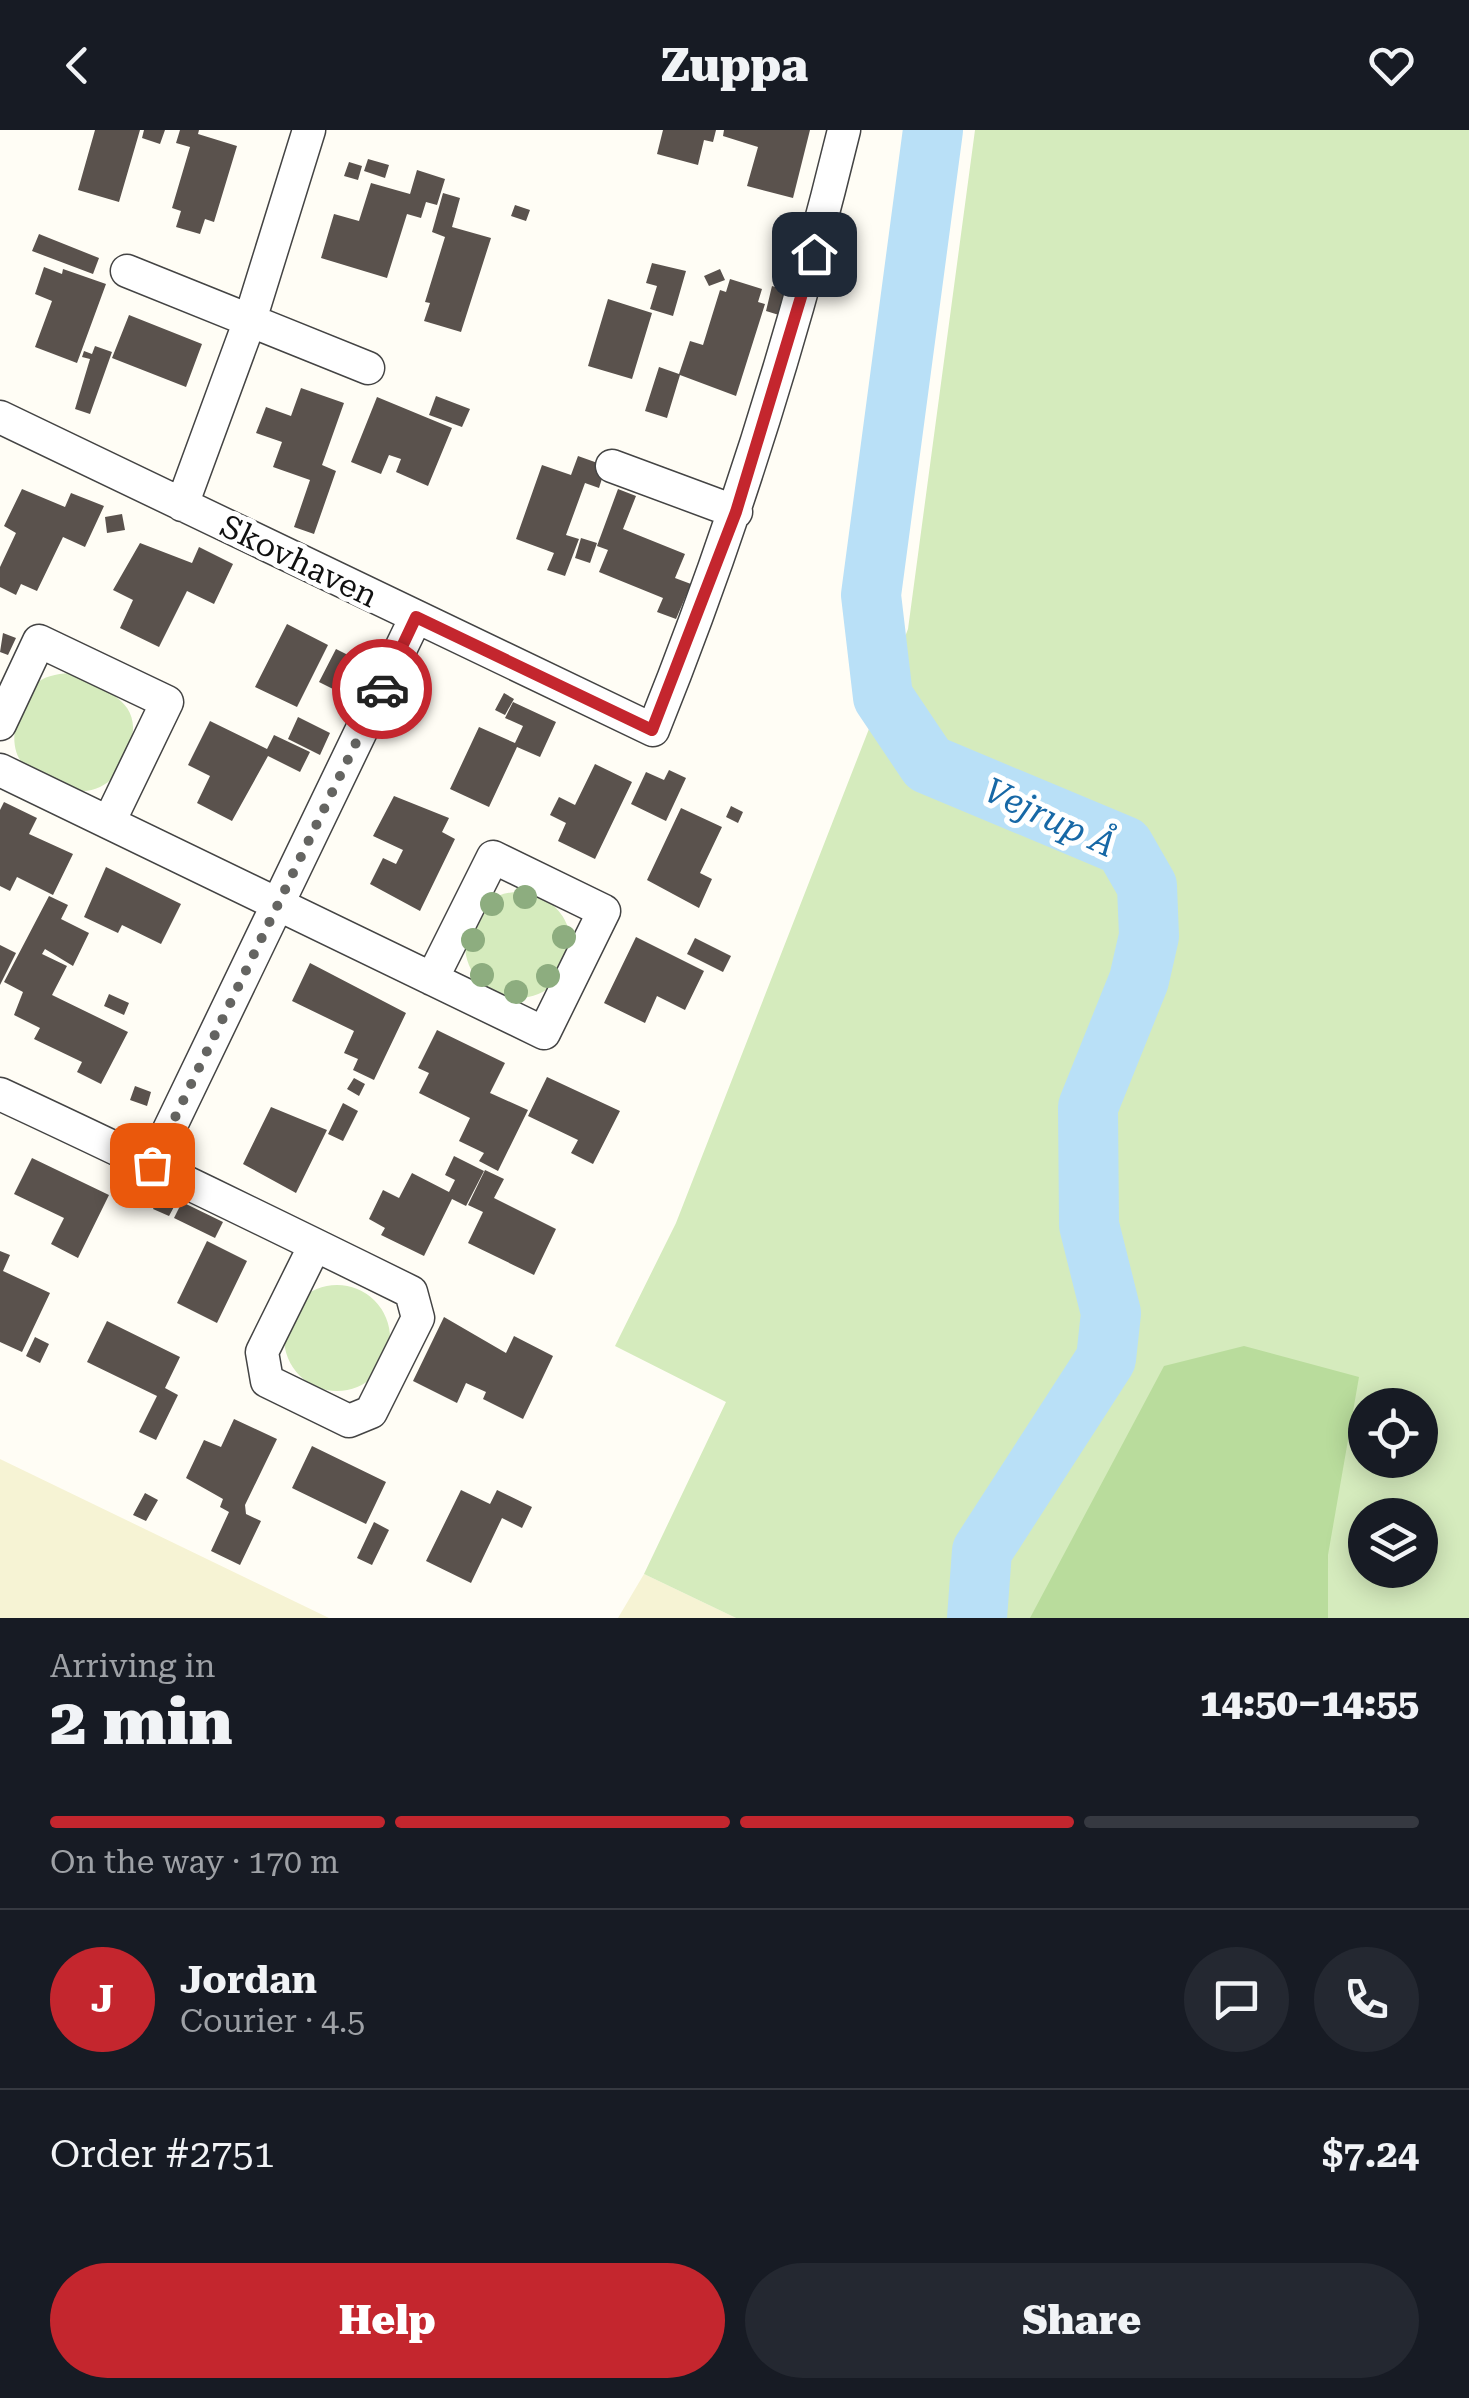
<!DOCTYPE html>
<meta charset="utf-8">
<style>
:root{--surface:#171b24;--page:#242831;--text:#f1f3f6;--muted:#9ea1a6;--line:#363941;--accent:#c4262e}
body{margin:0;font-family:"Roboto Serif",serif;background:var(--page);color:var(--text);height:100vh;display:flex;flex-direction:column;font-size:38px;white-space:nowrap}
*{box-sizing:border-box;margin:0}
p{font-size:32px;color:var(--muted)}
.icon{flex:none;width:55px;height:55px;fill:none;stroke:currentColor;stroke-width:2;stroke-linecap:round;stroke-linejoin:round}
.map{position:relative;height:1488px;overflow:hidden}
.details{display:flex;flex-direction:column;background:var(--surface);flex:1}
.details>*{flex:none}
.fabs{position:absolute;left:1348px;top:1258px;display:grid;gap:20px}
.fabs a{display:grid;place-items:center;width:90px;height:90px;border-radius:50%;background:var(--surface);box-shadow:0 5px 25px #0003;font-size:50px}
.pin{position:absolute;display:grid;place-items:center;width:85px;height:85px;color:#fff;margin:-42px;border-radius:20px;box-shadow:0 5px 15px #0006}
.courier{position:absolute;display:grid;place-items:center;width:100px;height:100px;margin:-50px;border:8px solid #c4262e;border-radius:50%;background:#fff;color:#222;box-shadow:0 2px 12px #0007}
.headline em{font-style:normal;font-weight:800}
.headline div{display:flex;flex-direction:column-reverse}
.headline{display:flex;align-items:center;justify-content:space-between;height:170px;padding:0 50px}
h1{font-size:65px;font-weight:800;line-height:75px}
.bar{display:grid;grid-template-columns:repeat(4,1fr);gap:15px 10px;align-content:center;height:120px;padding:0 50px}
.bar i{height:12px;border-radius:8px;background:var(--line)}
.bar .selected{background:var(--accent)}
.bar p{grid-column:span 4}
.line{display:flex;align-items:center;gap:25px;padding:0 50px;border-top:2px solid var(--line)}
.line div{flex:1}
.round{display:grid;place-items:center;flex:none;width:105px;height:105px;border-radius:52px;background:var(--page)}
.action{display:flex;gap:20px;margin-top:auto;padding:20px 50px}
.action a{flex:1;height:115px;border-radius:60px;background:var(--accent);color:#fff;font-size:40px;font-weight:800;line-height:115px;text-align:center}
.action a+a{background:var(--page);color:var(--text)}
header{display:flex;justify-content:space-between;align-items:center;height:130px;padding:0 50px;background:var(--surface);font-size:45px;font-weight:800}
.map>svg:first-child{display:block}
.farmland{fill:#f6f3d4}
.green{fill:#d5ebbd;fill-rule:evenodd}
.forest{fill:#b9dc9c}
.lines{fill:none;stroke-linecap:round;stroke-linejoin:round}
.river{stroke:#b9e0f7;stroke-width:60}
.building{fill:#5a524d}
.minor-casing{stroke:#444;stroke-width:35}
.minor{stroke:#fff;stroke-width:32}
.tree{fill:#8dad7f}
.done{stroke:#646461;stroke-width:10;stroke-dasharray:0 18}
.route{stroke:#c4262e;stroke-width:12}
.labels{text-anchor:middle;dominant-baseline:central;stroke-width:10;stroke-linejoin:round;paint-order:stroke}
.street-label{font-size:32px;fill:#111;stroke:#fff}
.water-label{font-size:35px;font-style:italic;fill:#1768a6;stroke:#fff}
</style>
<header><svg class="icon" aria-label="back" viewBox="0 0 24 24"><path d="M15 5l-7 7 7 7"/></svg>Zuppa<svg class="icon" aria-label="heart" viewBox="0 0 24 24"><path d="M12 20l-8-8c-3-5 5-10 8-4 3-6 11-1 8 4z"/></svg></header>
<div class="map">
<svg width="1469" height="1488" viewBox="0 0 1469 1488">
<rect width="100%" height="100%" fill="#fffdf5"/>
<!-- farmland -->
<path class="farmland" d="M0,1329L329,1488H0Z
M644,1444L736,1488H618Z"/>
<!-- green -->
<path class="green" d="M975,0H1469V1488H736L644,1444L726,1272L615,1216L676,1093L908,499ZM1365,1275H1420V1330H1365ZM1365,1385H1420V1440H1365Z
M69,543C110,562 152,574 124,628C117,641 113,651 100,657C83,665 73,660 57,652C46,647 31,643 23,634C5,613 18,576 34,556C42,546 57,544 69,543Z
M465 815a53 53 0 1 1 106 0a53 53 0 1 1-106 0Z
M284 1208a53 53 0 1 1 106 0a53 53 0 1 1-106 0Z"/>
<!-- forest -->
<path class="forest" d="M1244,1216L1359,1247L1328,1425V1488H1030L1164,1236Z"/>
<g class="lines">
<!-- river -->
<path class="river" d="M933,0L871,465L883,567L928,634L1124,716L1147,756L1149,806L1139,850L1088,977L1089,1095L1111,1183L1106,1229L982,1421L977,1488"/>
</g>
<!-- building -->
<path class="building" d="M95,0H140L119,72L78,60Z
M144,0H165L160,14L142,8Z
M180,0H199L198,4L237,16L214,92L205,89L200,104L176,97L181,81L172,78L190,17L176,13Z
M663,0H716L713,12L704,10L698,35L657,24Z
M724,0H810L793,68L747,56L758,17L723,6Z
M368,29L389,35L385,48L364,41Z
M349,32L362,36L358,50L344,46Z
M417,40L445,49L437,75L426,72L421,88L407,84L387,148L321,128L334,84L359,91L371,53L410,64Z
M443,63L460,68L452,97L491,108L461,202L424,191L430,173L425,172L445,107L432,102Z
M515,75L530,80L526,91L511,86Z
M39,104L99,128L93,144L32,121Z
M652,133L686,141L673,186L650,179L657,156L646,153Z
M44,137L62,144L63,139L106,154L77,233L35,217L52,171L35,164Z
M720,139L725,150L709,156L704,146Z
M730,149L762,159L758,172L765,174L736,266L680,245L667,288L645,281L659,237L679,244L690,211L703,215L720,160L726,162Z
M772,156L788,161L779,185L766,181Z
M608,169L652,183L632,249L588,236Z
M129,185L202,214L186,257L112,228Z
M95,216L112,222L90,284L75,279L90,229L82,227L84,221L92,224Z
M301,258L344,273L322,335L336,341L314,404L294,397L310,350L273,337L282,312L256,303L266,277L291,286Z
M436,266L470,279L462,297L429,285Z
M377,267L452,298L428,356L396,342L401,329L389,325L381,344L351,332Z
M578,326L606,336L599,358L585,353L566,405L579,409L565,446L547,440L554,423L516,409L542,335L571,345Z
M22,359L65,377L71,363L104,376L85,417L63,407L37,461L21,454L16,465L0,457V437L16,403L4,396Z
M618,359L636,366L623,399L685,424L675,448L691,454L676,489L657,482L663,468L599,442L608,420L597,416Z
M122,384L125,400L107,403L105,387Z
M581,408L597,413L590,433L575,428Z
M140,413L192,433L199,417L233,434L214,474L187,461L159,517L120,498L133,470L113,460Z
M287,494L328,515L297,577L255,557Z
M3,503L16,508L8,525L0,522Z
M336,519L358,530L341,563L319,552Z
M504,563L514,569L505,585L495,580Z
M513,572L556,592L540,627L517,617L489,677L450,659L479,597L515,613L523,596L505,588Z
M298,587L330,603L320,625L288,609Z
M210,591L267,619L274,605L310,622L300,642L268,626L232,691L197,673L210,646L188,635Z
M595,634L632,652L595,729L558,711L566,693L550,685L559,667L575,675Z
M669,640L686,648L666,691L631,674L646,642L664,650Z
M394,666L449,688L442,702L455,709L420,781L370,754L383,728L396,734L403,720L373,706Z
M4,672L37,688L29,704L73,724L53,765L17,747L10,761L0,756V680Z
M731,676L743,682L738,693L726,687Z
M681,678L722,697L700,743L712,749L699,778L647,750Z
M106,737L181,774L161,814L122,795L118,803L84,787Z
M49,766L68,775L61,789L89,803L73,836L45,819L42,824L67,836L52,865L128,902L101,954L77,942L82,932L34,909L40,898L14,885L23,862L4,852Z
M636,807L704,841L685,880L657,866L645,893L604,873Z
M695,808L731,826L723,842L687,824Z
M0,815L16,823L0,855Z
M310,833L406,883L374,950L353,940L358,929L344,923L354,901L292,871Z
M109,864L129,873L124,885L104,876Z
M437,900L505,933L490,963L528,980L498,1041L479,1031L484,1023L459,1011L470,988L419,963L429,943L418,938Z
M547,947L620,981L593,1034L571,1023L578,1010L528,986Z
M354,948L365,954L359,966L347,959Z
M135,956L151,962L147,976L130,970Z
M343,973L358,981L343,1011L328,1004Z
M271,977L327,1000L296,1063L243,1034Z
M454,1026L484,1041L466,1076L452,1069L424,1126L381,1105L385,1098L369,1089L383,1060L399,1068L412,1043L449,1062L455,1050L445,1045Z
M32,1028L109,1065L78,1128L51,1114L64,1088L14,1064Z
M485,1040L504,1049L494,1068L556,1099L534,1145L468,1113L483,1082L468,1075Z
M158,1068L175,1075L169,1086L153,1079Z
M182,1072L223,1092L215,1108L174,1088Z
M207,1111L247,1131L217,1193L177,1173Z
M0,1121L10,1125L3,1141L50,1163L22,1222L0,1212Z
M444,1187L506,1223L514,1206L553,1226L523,1289L483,1269L486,1262L466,1253L457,1273L413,1251Z
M107,1191L180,1227L165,1258L178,1265L156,1310L139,1302L157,1266L87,1232Z
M35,1207L49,1214L40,1233L26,1226Z
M234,1289L277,1309L245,1375L246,1384L261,1391L240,1435L211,1421L229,1382L220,1377L223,1369L186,1348L204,1310L221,1317Z
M312,1316L386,1352L366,1394L292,1358Z
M461,1360L490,1374L497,1360L532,1377L522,1398L502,1388L471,1453L426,1431Z
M145,1363L158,1370L146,1391L133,1385Z
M374,1392L389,1400L372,1435L357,1428Z"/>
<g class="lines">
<!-- minor casing -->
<g class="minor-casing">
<path id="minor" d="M127,141L368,238
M0,287L653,600C732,404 794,205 844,0
M612,336L736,382
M182,375L250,190L309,0
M0,594L39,511L167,572L109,692
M0,640L544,903L604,781L493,727L432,849
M0,964C138,1028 275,1095 411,1162L418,1188L371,1282L349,1291L267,1251L262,1222L315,1115
M152,1035L416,487"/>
</g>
<!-- minor -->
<use href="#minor" class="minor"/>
</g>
<!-- trees -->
<g class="tree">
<circle cx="525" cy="767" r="12"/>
<circle cx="492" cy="774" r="12"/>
<circle cx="564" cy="807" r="12"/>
<circle cx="473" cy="810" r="12"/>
<circle cx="482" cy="845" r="12"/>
<circle cx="548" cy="846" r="12"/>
<circle cx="516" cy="862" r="12"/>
</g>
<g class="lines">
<!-- done -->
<path class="done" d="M152,1035L382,559"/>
<!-- route -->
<path class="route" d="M382,559L416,487L652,600L736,382L814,124"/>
</g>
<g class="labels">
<!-- street labels -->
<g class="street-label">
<text transform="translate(299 431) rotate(26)">Skovhaven</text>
</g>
<!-- water labels -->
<g class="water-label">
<text transform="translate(1050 688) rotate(25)">Vejrup Å</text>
</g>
</g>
</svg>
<div class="fabs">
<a><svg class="icon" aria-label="locate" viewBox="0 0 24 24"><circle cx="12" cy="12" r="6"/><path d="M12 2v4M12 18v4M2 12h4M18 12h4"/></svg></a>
<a><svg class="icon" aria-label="layers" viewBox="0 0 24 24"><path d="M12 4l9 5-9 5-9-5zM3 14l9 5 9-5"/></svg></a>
</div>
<div class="pin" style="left:152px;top:1035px;background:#ea580c"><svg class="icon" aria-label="bag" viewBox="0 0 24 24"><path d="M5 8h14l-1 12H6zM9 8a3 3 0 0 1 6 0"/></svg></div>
<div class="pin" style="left:814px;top:124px;background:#1f2937"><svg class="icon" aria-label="home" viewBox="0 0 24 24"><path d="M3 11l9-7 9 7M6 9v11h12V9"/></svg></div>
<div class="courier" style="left:382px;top:559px"><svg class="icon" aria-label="car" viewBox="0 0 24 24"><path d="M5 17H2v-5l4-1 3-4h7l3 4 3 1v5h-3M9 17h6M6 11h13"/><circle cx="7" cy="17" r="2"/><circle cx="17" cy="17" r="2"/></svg></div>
</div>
<section class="details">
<div class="headline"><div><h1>2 min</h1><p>Arriving in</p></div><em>14:50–14:55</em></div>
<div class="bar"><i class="selected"></i><i class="selected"></i><i class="selected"></i><i></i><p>On the way · 170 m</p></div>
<div class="line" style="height:180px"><b class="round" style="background:var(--accent);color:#fff">J</b><div><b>Jordan</b><p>Courier · 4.5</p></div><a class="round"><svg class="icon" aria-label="chat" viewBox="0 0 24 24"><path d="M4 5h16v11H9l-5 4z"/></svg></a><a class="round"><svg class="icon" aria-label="phone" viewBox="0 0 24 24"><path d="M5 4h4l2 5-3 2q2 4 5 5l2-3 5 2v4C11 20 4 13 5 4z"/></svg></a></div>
<div class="line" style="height:130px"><div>Order #2751</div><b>$7.24</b></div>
<div class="action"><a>Help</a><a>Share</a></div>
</section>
